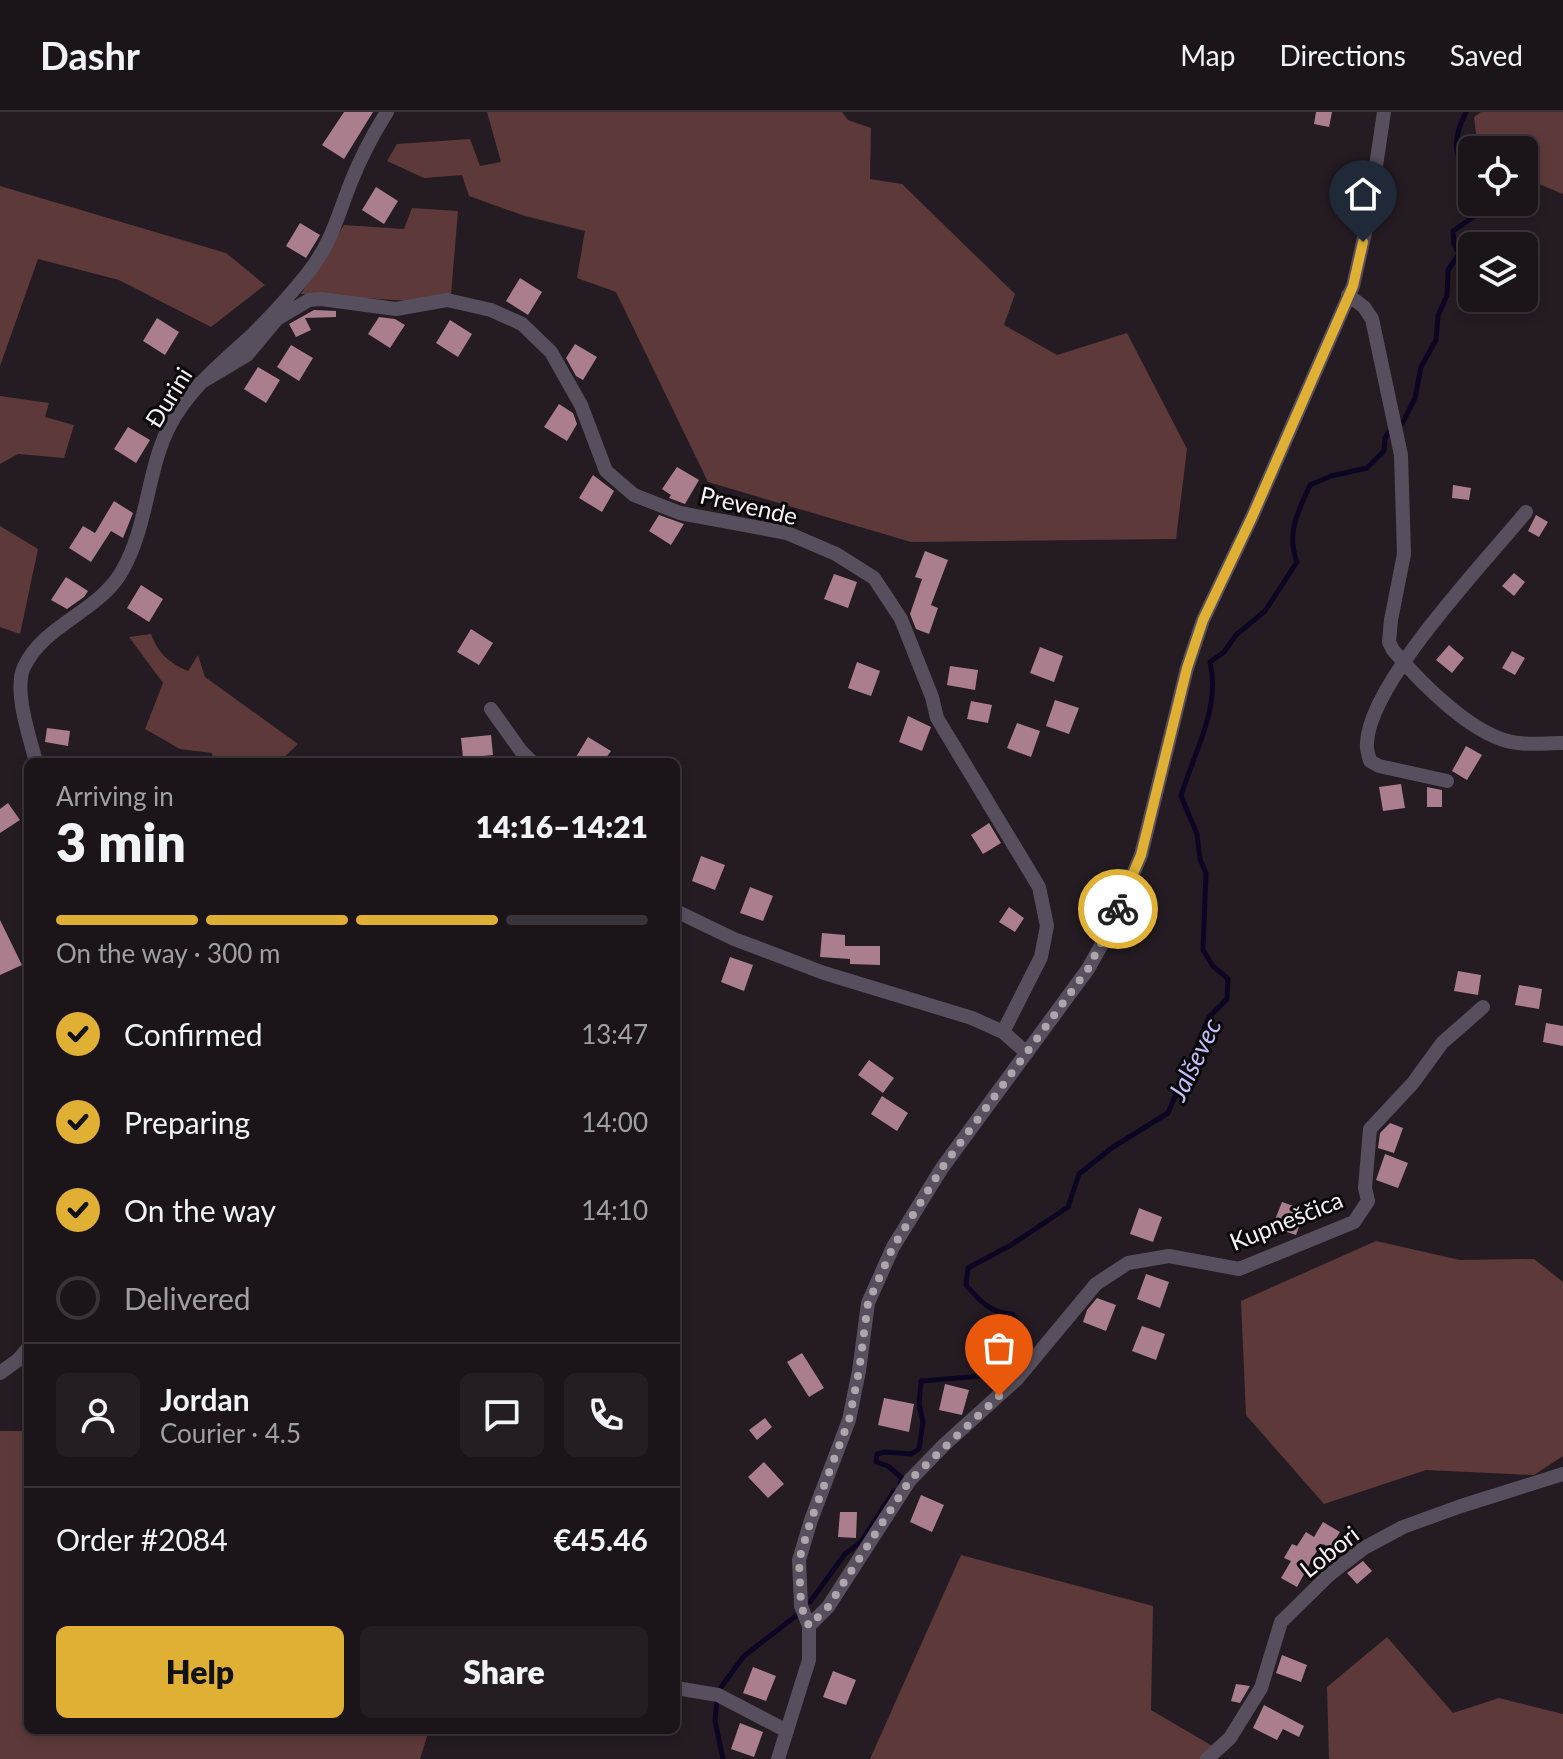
<!DOCTYPE html>
<meta charset="utf-8">
<style>
:root{--surface:#1b151a;--page:#241e23;--text:#f1f3f6;--muted:#a09fa2;--line:#393439;--accent:#dfb034}
body{margin:0;font-family:Lato,sans-serif;background:var(--page);color:var(--text);height:100vh;display:flex;flex-direction:column;font-size:30px;white-space:nowrap}
*{box-sizing:border-box;margin:0}
p{font-size:26px;color:var(--muted)}
.icon{flex:none;width:44px;height:44px;fill:none;stroke:currentColor;stroke-width:2;stroke-linecap:round;stroke-linejoin:round}
.map{position:relative;flex:1;overflow:hidden}
.sheet{position:absolute;left:24px;top:646px;width:656px;height:976px;display:flex;flex-direction:column;background:var(--surface);border-radius:12px;box-shadow:0 4px 12px #0003,0 0 0 2px var(--line)}
.sheet>*{flex:none}
.tools{position:absolute;left:1458px;top:24px;display:grid;gap:16px}
.tools a{display:grid;place-items:center;width:80px;height:80px;border-radius:12px;background:var(--surface);box-shadow:0 4px 12px #0003,0 0 0 2px var(--line);font-size:40px}
.pin{position:absolute;display:grid;place-items:center;width:68px;height:68px;color:#fff;margin:-82px -34px;border-radius:50% 50% 50% 0;rotate:-45deg;box-shadow:0 0 8px #0007}
.pin .icon{rotate:45deg}
.courier{position:absolute;display:grid;place-items:center;width:80px;height:80px;margin:-40px;border:6px solid #dfb034;border-radius:50%;background:#fff;color:#222;box-shadow:0 2px 10px #0007}
.overview em{font-style:normal;font-weight:800}
.overview div{display:flex;flex-direction:column-reverse}
.overview{display:flex;align-items:center;justify-content:space-between;height:136px;padding:0 32px}
h1{font-size:52px;font-weight:800;line-height:60px}
.bar{display:grid;grid-template-columns:repeat(4,1fr);gap:12px 8px;align-content:center;height:96px;padding:0 32px}
.bar i{height:10px;border-radius:6px;background:var(--line)}
.bar .selected{background:var(--accent)}
.bar p{grid-column:span 4}
.line{display:flex;align-items:center;gap:20px;padding:0 32px;border-top:2px solid var(--line)}
.line div{flex:1}
.round{display:grid;place-items:center;flex:none;width:84px;height:84px;border-radius:12px;background:var(--page)}
ol{padding:0 32px;list-style:none}
li{display:flex;align-items:center;gap:24px;height:88px}
li p{margin-inline-start:auto}
li .icon{padding:8px;border-radius:50%;background:var(--accent);color:#111;stroke-width:4}
li:last-child{color:var(--muted)}
li i{width:44px;height:44px;border:4px solid var(--line);border-radius:50%}
.action{display:flex;gap:16px;margin-top:auto;padding:16px 32px}
.action a{flex:1;height:92px;border-radius:12px;background:var(--accent);color:#111;font-size:32px;font-weight:800;line-height:92px;text-align:center}
.action a+a{background:var(--page);color:var(--text)}
header{display:flex;align-items:center;gap:48px;box-sizing:border-box;height:112px;padding:0 40px;background:var(--surface);border-bottom:2px solid var(--line)}
header strong{font-size:38px}
nav{display:flex;gap:44px;margin-inline-start:auto;font-size:28px}
.map>svg:first-child{display:block}
.green{fill:#5e3939}
.lines{fill:none;stroke-linecap:round;stroke-linejoin:round}
.stream{stroke:#0d0623;stroke-width:5}
.building{fill:#aa7e8d}
.minor{stroke:#574f5d;stroke-width:14}
.done{stroke:#ada6ac;stroke-width:8;stroke-dasharray:0 14.4}
.route{stroke:#dfb034;stroke-width:10}
.labels{text-anchor:middle;dominant-baseline:central;stroke-width:6;stroke-linejoin:round;paint-order:stroke}
.street-label{font-size:24px;fill:#f7f1f6;stroke:#0b080a}
.water-label{font-size:26px;font-style:italic;fill:#c4befd;stroke:#0b080a}
</style>
<header>
<strong>Dashr</strong>
<nav><a>Map</a><a>Directions</a><a>Saved</a></nav>
</header>
<div class="map">
<svg width="1563" height="1647" viewBox="0 0 1563 1647">
<rect width="100%" height="100%" fill="#241c22"/>
<!-- green -->
<path class="green" d="M487,0H842L848,8L871,16L870,67L902,72L1015,182L1004,213L1057,243L1127,221L1187,337L1176,427L911,430L708,370L616,180L577,166L585,119L525,104L469,84L462,63L424,66L387,49L397,32L470,27L480,54L501,50Z
M1481,0H1563V82L1524,66V38H1478L1474,5Z
M0,74L226,141L265,173L211,215L119,168L38,147L0,254Z
M412,96L458,99L451,183L410,189L301,182L344,113L404,117Z
M0,284L49,291L45,305L74,313L64,346L18,342L0,352Z
M0,414L38,437L20,522L0,515Z
M151,522C158,541 169,551 188,559L198,543L205,565L298,632L279,650H213L212,641L180,637L145,617L163,571L129,525Z
M1376,1129L1460,1148L1534,1147L1563,1170V1344L1534,1363L1426,1358L1324,1392L1246,1303L1241,1189Z
M0,1319H28V1618H429L420,1647H0Z
M961,1443L1153,1494L1151,1598L1214,1635L1200,1647H870Z
M1387,1525L1453,1601L1499,1586L1563,1602V1647H1329L1327,1575Z"/>
<g class="lines">
<!-- stream -->
<path class="stream" d="M1466,0C1451,29 1454,44 1472,70
M1402,312L1415,286L1421,255L1436,228L1438,204L1447,183L1448,158L1459,142L1454,132L1453,119L1482,99V90
M900,1371L903,1367L888,1354L876,1350L877,1342L885,1340L911,1342L919,1337L923,1310L919,1292L921,1269L982,1264L1001,1242L1018,1232L1022,1216L1012,1202C990,1201 980,1189 966,1173L968,1156L1011,1133L1068,1095L1079,1062L1113,1035L1168,1001L1209,905L1227,887L1228,867L1213,854L1203,838L1206,761L1200,747L1197,722L1181,684C1194,640 1221,596 1210,550L1224,540L1236,523L1265,499L1297,450C1286,421 1298,400 1310,373L1331,364L1367,356L1384,339L1385,326L1391,317
M810,1490L845,1442L861,1430L894,1379
M721,1575L744,1544L797,1503
M717,1587L715,1609L723,1647"/>
</g>
<!-- building -->
<path class="building" d="M344,0H373L344,47L322,33Z
M1316,0H1332L1329,15L1314,12Z
M376,75L398,89L384,112L362,98Z
M300,111L320,123L306,146L286,134Z
M520,166L542,180L528,203L506,189Z
M314,198L336,199V205L305,206L311,218L296,225L289,212Z
M379,205L395,207L405,213L390,236L368,222Z
M157,206L179,220L165,243L143,229Z
M450,208L472,222L458,245L436,231Z
M575,232L597,245L583,268L576,264L566,246Z
M291,233L313,246L299,269L277,255Z
M258,255L280,268L266,291L244,277Z
M559,292L573,301L577,312L567,329L544,315Z
M128,315L150,328L136,351L114,337Z
M677,355L699,368L685,392L669,386L671,383L662,377Z
M593,363L614,379L602,400L579,386Z
M1453,373L1471,376L1469,388L1452,386Z
M114,389L133,401L123,426L111,419L91,450L69,436L83,414L95,421Z
M659,403L684,412L671,433L649,419Z
M1536,403L1548,410L1539,425L1528,419Z
M925,439L948,448L931,493L938,496L929,522L916,517L910,502L922,467L915,465Z
M1514,461L1525,470L1514,484L1502,474Z
M834,462L857,470L848,496L824,487Z
M66,465L88,479L84,485L67,497L51,488Z
M141,473L163,487L149,510L127,496Z
M471,517L493,531L479,553L457,540Z
M1449,533L1464,546L1452,561L1436,548Z
M1040,535L1063,544L1054,570L1030,561Z
M1512,539L1525,546L1515,563L1502,556Z
M857,550L880,559L871,584L848,576Z
M950,554L978,558L975,578L947,573Z
M1055,588L1079,596L1069,622L1046,614Z
M971,589L992,593L988,611L967,607Z
M908,604L931,615L922,639L899,630Z
M1017,611L1040,619L1031,645L1007,636Z
M47,616L70,619L68,634L45,630Z
M491,623L493,643L463,646L461,626Z
M588,625L611,639L603,650H573Z
M1466,634L1482,643L1467,668L1452,659Z
M1401,672L1405,696L1383,699L1379,675Z
M1427,675L1442,678V695H1427Z
M8,691L20,708L0,721V697Z
M989,711L1001,731L983,742L971,723Z
M701,744L725,753L715,778L692,769Z
M750,775L773,784L763,809L740,801Z
M1009,795L1024,806L1015,820L999,810Z
M0,808L22,853L0,863Z
M822,821L845,823V834H880V853L850,852V847L820,845Z
M730,845L753,853L744,879L721,870Z
M1458,859L1481,863L1478,883L1454,879Z
M1519,873L1542,877L1539,897L1515,893Z
M1546,911L1563,914V934L1543,930Z
M869,948L894,966L883,981L858,963Z
M882,984L908,1001L897,1019L871,1002Z
M1390,1011L1403,1016L1394,1041L1378,1036L1380,1021Z
M1385,1042L1408,1051L1398,1076L1376,1068Z
M1282,1090L1305,1098L1296,1123L1272,1115Z
M1139,1096L1162,1105L1153,1130L1130,1122Z
M1146,1162L1169,1170L1160,1196L1137,1187Z
M1097,1186L1116,1193L1106,1219L1083,1210L1087,1198Z
M1142,1214L1165,1222L1156,1248L1132,1239Z
M802,1241L824,1276L809,1285L787,1250Z
M945,1272L969,1278L962,1303L939,1298Z
M884,1286L914,1292L909,1320L878,1313Z
M765,1306L772,1315L757,1328L749,1318Z
M764,1350L784,1372L768,1386L748,1365Z
M921,1383L944,1393L932,1420L910,1410Z
M840,1400H857L856,1426L838,1425Z
M1323,1410L1340,1420L1330,1436L1323,1432L1315,1442L1297,1475L1281,1466L1291,1449L1284,1446L1292,1432L1297,1434L1306,1420L1314,1425Z
M1363,1449L1372,1459L1357,1472L1347,1461Z
M1282,1543L1307,1553L1301,1570L1276,1561Z
M753,1555L776,1564L766,1589L743,1581Z
M833,1559L856,1568L846,1593L823,1585Z
M1236,1572L1250,1574L1240,1591L1231,1589Z
M1264,1593L1304,1614L1299,1625L1283,1617L1277,1628L1253,1616Z
M740,1611L763,1620L754,1645L731,1637Z"/>
<g class="lines">
<!-- minor -->
<path class="minor" d="M1348,183L1364,195L1372,207L1401,343L1404,442L1391,508L1389,530L1393,538C1420,570 1475,627 1518,631C1533,633 1548,631 1563,631
M200,271L247,243L277,207L309,188L321,187L396,197L447,188L491,198L522,212L551,240L581,293L606,359L634,383L680,401L787,421L836,442L874,466L901,507L932,585L937,606L1039,775L1047,814L1041,845L1003,920L1027,941
M491,597L521,639L532,650
M36,650C30,626 13,578 24,555C44,512 99,500 122,459C148,414 147,358 169,315C189,276 223,250 254,221C272,203 291,182 307,162C332,131 337,105 351,70C361,45 373,22 387,0
M1447,669L1379,654L1370,649C1369,644 1366,637 1367,631C1369,571 1486,449 1526,400
M676,799L734,827L824,861L972,906L1003,920
M0,1261L18,1248L28,1236
M809,1514L828,1495L910,1368L944,1333L1017,1267L1096,1172L1128,1151L1169,1144L1239,1157L1354,1110L1368,1089L1365,1076L1370,1017L1413,971L1442,931L1483,895
M676,1576L718,1583L787,1619
M778,1647L809,1548V1514L801,1494L799,1448L811,1408L849,1308L859,1259L868,1191L893,1135L942,1056L1088,857L1107,823L1141,743L1187,556L1203,508L1252,405L1353,174L1368,108L1384,0
M1207,1647L1230,1626L1261,1576L1281,1510L1329,1463L1364,1436L1403,1415L1461,1394L1563,1362"/>
</g>
<g class="lines">
<!-- done -->
<path class="done" d="M999,1284L910,1368L828,1495L809,1514L801,1494L799,1448L811,1408L849,1308L859,1259L868,1191L893,1135L942,1056L1088,857L1118,797"/>
<!-- route -->
<path class="route" d="M1118,797L1141,743L1187,556L1203,508L1252,405L1353,174L1363,130"/>
</g>
<g class="labels">
<!-- street labels -->
<g class="street-label">
<text transform="translate(168 285) rotate(-58)">Đurini</text>
<text transform="translate(749 393) rotate(13)">Prevende</text>
<text transform="translate(1286 1108) rotate(-22)">Kupneščica</text>
<text transform="translate(1329 1439) rotate(-38)">Lobori</text>
</g>
<!-- water labels -->
<g class="water-label">
<text transform="translate(1194 947) rotate(-64)">Jalševec</text>
</g>
</g>
</svg>
<div class="tools">
<a><svg class="icon" aria-label="locate" viewBox="0 0 24 24"><circle cx="12" cy="12" r="6"/><path d="M12 2v4M12 18v4M2 12h4M18 12h4"/></svg></a>
<a><svg class="icon" aria-label="layers" viewBox="0 0 24 24"><path d="M12 4l9 5-9 5-9-5zM3 14l9 5 9-5"/></svg></a>
</div>
<div class="pin" style="left:999px;top:1284px;background:#ea580c"><svg class="icon" aria-label="bag" viewBox="0 0 24 24"><path d="M5 8h14l-1 12H6zM9 8a3 3 0 0 1 6 0"/></svg></div>
<div class="pin" style="left:1363px;top:130px;background:#1f2937"><svg class="icon" aria-label="home" viewBox="0 0 24 24"><path d="M3 11l9-7 9 7M6 9v11h12V9"/></svg></div>
<div class="courier" style="left:1118px;top:797px"><svg class="icon" aria-label="bike" viewBox="0 0 24 24"><circle cx="6" cy="16" r="4"/><circle cx="18" cy="16" r="4"/><path d="M6 16l4-8h5l3 8M10 8l3 8H6M13 5h3"/></svg></div>
<section class="sheet">
<div class="overview"><div><h1>3 min</h1><p>Arriving in</p></div><em>14:16–14:21</em></div>
<div class="bar"><i class="selected"></i><i class="selected"></i><i class="selected"></i><i></i><p>On the way · 300 m</p></div>
<ol>
<li><svg class="icon" aria-label="check" viewBox="0 0 24 24"><path d="M5 12l5 5 9-10"/></svg>Confirmed<p>13:47</p></li>
<li><svg class="icon" aria-label="check" viewBox="0 0 24 24"><path d="M5 12l5 5 9-10"/></svg>Preparing<p>14:00</p></li>
<li><svg class="icon" aria-label="check" viewBox="0 0 24 24"><path d="M5 12l5 5 9-10"/></svg>On the way<p>14:10</p></li>
<li><i></i>Delivered</li>
</ol>
<div class="line" style="height:144px"><a class="round"><svg class="icon" aria-label="person" viewBox="0 0 24 24"><circle cx="12" cy="8" r="4"/><path d="M4 21q1-7 8-7t8 7"/></svg></a><div><b>Jordan</b><p>Courier · 4.5</p></div><a class="round"><svg class="icon" aria-label="chat" viewBox="0 0 24 24"><path d="M4 5h16v11H9l-5 4z"/></svg></a><a class="round"><svg class="icon" aria-label="phone" viewBox="0 0 24 24"><path d="M5 4h4l2 5-3 2q2 4 5 5l2-3 5 2v4C11 20 4 13 5 4z"/></svg></a></div>
<div class="line" style="height:104px"><div>Order #2084</div><b>€45.46</b></div>
<div class="action"><a>Help</a><a>Share</a></div>
</section>
</div>
